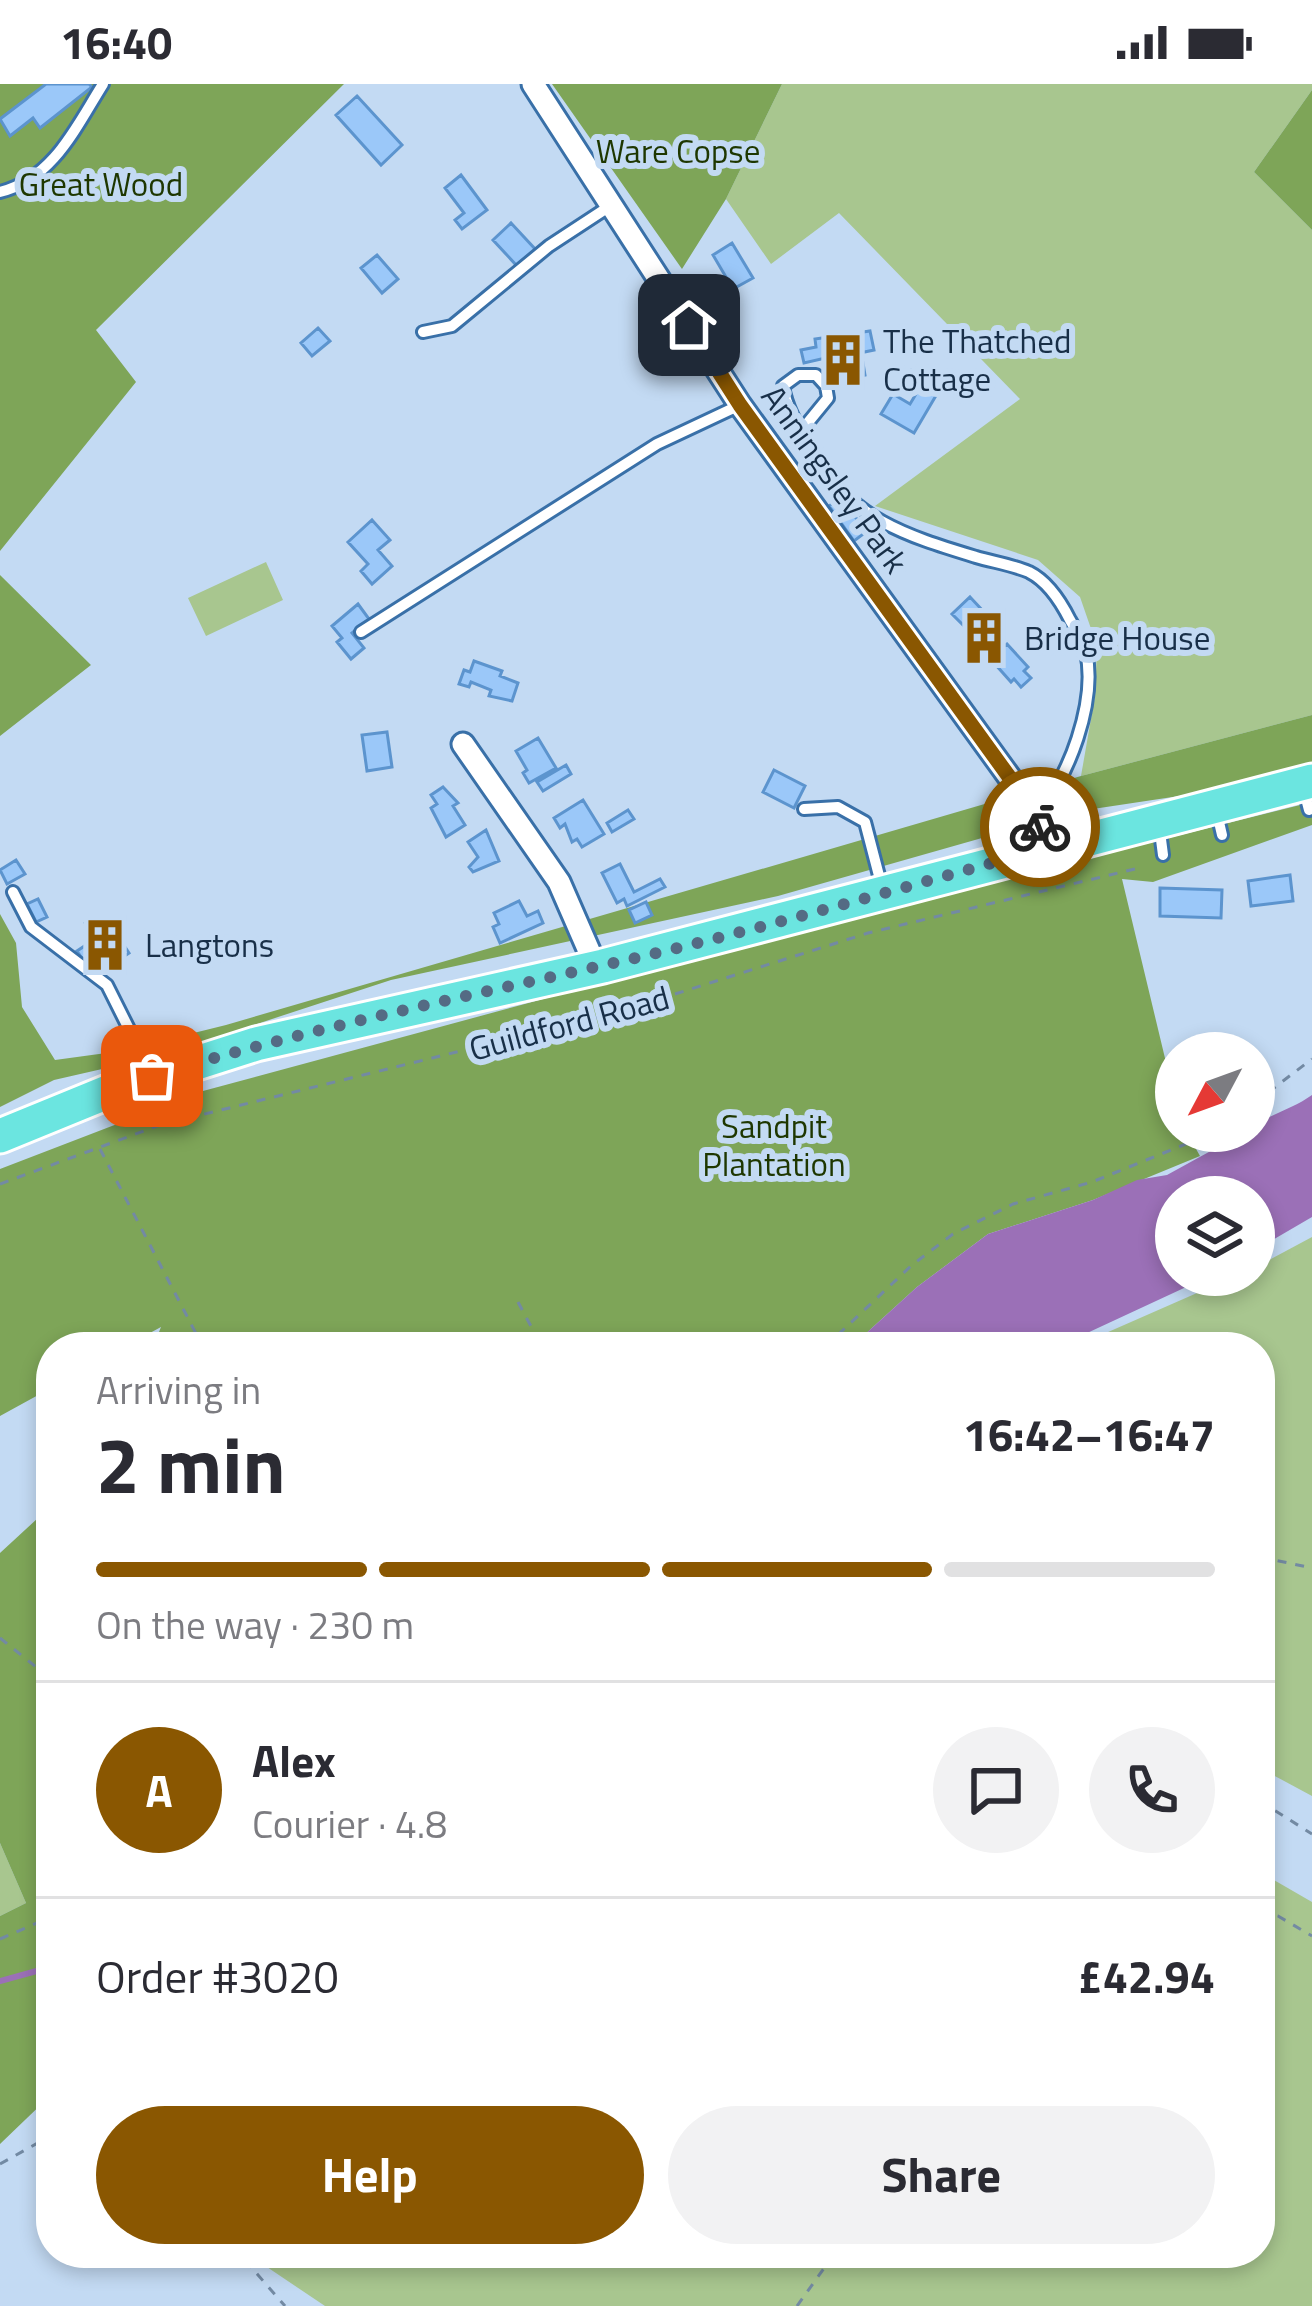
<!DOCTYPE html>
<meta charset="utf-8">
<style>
:root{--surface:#fff;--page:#f2f2f3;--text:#2b2b33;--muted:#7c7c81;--line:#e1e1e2;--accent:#8a5701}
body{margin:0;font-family:"Titillium Web",sans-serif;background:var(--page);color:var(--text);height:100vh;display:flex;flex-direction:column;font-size:45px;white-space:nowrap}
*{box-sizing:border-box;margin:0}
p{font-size:39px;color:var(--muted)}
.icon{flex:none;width:66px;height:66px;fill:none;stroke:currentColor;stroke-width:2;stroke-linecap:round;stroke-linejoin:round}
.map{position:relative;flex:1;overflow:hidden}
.sheet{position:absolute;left:36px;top:1248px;width:1239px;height:936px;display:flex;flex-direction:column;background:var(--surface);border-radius:48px;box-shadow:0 6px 18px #0003}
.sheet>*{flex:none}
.needle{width:78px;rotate:229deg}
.fabs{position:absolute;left:1155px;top:948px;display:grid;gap:24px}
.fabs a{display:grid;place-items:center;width:120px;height:120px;border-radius:50%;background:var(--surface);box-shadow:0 6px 18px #0003;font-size:60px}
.pin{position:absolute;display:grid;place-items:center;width:102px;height:102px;color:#fff;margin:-51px;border-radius:24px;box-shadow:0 6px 18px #0006}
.courier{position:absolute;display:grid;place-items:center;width:120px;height:120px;margin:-60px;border:9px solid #8a5701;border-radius:50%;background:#fff;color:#222;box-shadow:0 3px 15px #0007}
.headline em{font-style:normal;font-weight:700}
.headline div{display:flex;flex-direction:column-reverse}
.headline{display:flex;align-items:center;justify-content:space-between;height:204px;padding:0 60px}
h1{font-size:78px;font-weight:700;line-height:90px}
.bar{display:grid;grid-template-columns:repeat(4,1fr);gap:18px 12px;align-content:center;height:144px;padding:0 60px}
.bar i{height:15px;border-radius:9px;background:var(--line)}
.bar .current{background:var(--accent)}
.bar p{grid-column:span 4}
.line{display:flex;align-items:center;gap:30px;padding:0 60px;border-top:3px solid var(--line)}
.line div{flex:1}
.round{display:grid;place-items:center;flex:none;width:126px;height:126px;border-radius:63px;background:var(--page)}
.button{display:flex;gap:24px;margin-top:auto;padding:24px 60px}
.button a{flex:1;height:138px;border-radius:72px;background:var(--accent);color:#fff;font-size:48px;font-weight:700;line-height:138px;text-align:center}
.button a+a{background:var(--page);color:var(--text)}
.status{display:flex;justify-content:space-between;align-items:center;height:84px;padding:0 60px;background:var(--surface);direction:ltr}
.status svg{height:33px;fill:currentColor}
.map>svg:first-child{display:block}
.green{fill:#a8c68f}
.forest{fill:#7ea558}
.water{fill:#9b70b7}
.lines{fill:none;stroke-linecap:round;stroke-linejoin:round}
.stream{stroke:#9b70b7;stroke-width:6}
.building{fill:#9bc8f9;stroke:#5c94ce;stroke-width:3}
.service-casing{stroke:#3970a8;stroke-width:16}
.minor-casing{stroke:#3970a8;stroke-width:27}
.primary-casing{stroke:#fff;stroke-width:39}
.path{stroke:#738aa3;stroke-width:3;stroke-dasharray:9 9;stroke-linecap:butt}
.service{stroke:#fff;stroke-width:10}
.minor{stroke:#fff;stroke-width:21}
.primary{stroke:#6be5e0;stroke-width:33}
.done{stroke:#546b84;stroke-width:12;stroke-dasharray:0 21.6}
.route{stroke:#8a5701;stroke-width:15}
.labels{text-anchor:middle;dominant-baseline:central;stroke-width:12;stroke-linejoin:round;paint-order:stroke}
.park-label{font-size:33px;fill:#1e3700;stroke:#c3daf3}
.poi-label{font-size:33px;fill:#182f48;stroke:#c3daf3;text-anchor:start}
.street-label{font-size:33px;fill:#182f48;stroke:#c3daf3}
</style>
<div class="status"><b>16:40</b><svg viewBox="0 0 49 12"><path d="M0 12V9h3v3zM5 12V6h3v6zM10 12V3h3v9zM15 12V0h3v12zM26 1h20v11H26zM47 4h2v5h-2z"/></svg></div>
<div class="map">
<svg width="1312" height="2222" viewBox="0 0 1312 2222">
<rect width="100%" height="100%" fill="#c3daf3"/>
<!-- green -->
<path class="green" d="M782,0H1312V6L1254,88L1312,146V631L1081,692L1095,612L1097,562L1080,513L1038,476L875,422L1020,315L839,129L771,180L726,115Z
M266,478L283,516L206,552L188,514Z
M1312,1153V1712L1260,1684V1263H1074L1238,1191H1254V1184Z
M0,1759L26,1819L0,1832Z
M1260,1788L1312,1818V2222H325L246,2169H1260Z"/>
<!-- forest -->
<path class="forest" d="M0,0H344L96,246L136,298L0,467Z
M552,0H782L726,115L682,185Z
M1312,6V146L1254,88Z
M0,491L91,581L0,652Z
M1312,631V683L1239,703L1073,728L778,812L391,896L159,972L54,996L0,1023V830L16,859L22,923L55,976L121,967L226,941L1081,692Z
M1312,718V741L1153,798L1122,795L1176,1020V1047H1186L1200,1072L1093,1116L988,1150L917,1203L851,1263H153L161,1243L124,1263H51V1304L0,1332V1085L203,1007L758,857Z
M51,1422V2011L0,2060V1832L26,1819L0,1759V1469Z"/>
<!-- water -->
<path class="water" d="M1312,1011V1133L1254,1167V1113H1176V1191H1212L1057,1263H851L917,1203L988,1150L1093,1116L1137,1096L1167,1091L1247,1047H1254V1042C1273,1029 1294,1024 1312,1011Z"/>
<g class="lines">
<!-- stream -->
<path class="stream" d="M0,1897L51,1883"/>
</g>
<!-- building -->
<path class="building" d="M46,0H89L92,3L40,44L33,34L10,52L0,35Z
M357,12L402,61L381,81L336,31Z
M461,91L487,126L462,145L455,136L464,129L445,104Z
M511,139L536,166L518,183L493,156Z
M732,159L753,194L733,205L713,171Z
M377,171L398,195L382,209L361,184Z
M318,244L330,257L312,272L301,259Z
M870,247L874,266L850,271L852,282L863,279L865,291L852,294L854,299L841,302L834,272L804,279L801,266L816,263L815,255Z
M911,286L941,303L914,349L881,330L893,310L910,320L916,310L902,302Z
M841,413L866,448L854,457L829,422Z
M372,436L390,456L378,466L392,482L372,500L361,487L368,480L348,458Z
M970,513L997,542L990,548L1003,563L1007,560L1028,583L1024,587L1031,594L1021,603L1014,595L1011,598L987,571L990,568L952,530Z
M358,520L369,535L352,549L364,564L351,575L337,558L342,554L332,542Z
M474,577L502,587L500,592L518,599L512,617L489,612L491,606L471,598L469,603L459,600L464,586L470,588Z
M387,648L392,683L367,687L362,651Z
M538,654L556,684L529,699L523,689L527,686L516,667Z
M566,681L571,690L543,707L537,698Z
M774,686L805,702L794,724L763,708Z
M443,703L458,719L453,722L465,741L446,753L431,724L437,720L431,711Z
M583,716L604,750L582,763L577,755L572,758L565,740L560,744L554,734Z
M628,726L634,735L612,748L607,739Z
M486,746L499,777L473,788L469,783L478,773L468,758Z
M16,776L25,790L7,800L0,786Z
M620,780L634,808L660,795L665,803L627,822L624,815L617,819L602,789Z
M1290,791L1293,817L1251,822L1248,797Z
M1160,804L1222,806L1221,834L1160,832Z
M38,815L47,833L36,838L27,820Z
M519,817L527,832L538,827L543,839L500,859L493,843L499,840L494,829Z
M646,818L652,831L635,839L629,826Z
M93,834L103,849L112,843L129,869L99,889L90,876L85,879L77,867L95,855L85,839Z"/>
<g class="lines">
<!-- service casing -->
<g class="service-casing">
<path id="service" d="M0,108C53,95 76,43 103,0
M423,248L452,242L549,162L610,122
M801,347L828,314L826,302L816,291H798L783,302C787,327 801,347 813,368C850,435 907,452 976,473C993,478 1013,481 1029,488C1047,497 1061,518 1070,536C1075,545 1084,558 1086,568C1097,617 1069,695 1036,730
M361,548L657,360L740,321
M1303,703L1309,726
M804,725L838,723L865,738L883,807
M1216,725L1222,751
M1159,740L1163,771
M13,808L31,843L107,901L151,989"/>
</g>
<!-- minor casing -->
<g class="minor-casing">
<path id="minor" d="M533,0L740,321L1036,730L1046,763
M463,660L559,798L596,883"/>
</g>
<!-- primary casing -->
<g class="primary-casing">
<path id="primary" d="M0,1052L115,1005L256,960L603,882L1312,697"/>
</g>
<!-- path -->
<path class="path" d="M1254,1019L1312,975
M100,1065L203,1263
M0,1100L160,1041L615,929L868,849L1139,784
M518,1218L542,1263
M825,1263L912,1181L953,1150L1013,1120L1092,1098L1218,1047
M1260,1473L1312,1484
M0,1554L51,1595
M1260,1717L1312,1750
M1260,1828L1278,1832L1312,1852
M0,1855L51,1833
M0,2080L43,2056L51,2061
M228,2169L251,2183L285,2222
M797,2222L835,2169"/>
<!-- service -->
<use href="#service" class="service"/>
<!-- minor -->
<use href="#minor" class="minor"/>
<!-- primary -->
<use href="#primary" class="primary"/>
</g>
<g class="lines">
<!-- done -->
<path class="done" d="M152,992C301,947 453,915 605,881C753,848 900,804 1046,764L1040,743"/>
<!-- route -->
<path class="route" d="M689,241L740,321L1036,730L1040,743"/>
</g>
<!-- icons -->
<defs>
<g id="building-bare" transform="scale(4.14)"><path d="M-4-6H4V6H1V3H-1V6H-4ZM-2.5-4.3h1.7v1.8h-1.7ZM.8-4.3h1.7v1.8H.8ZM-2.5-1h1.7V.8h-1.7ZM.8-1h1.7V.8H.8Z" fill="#8a5701" stroke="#c3daf3" stroke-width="2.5" paint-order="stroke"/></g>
</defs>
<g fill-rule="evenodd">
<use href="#building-bare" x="843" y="276"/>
<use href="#building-bare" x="984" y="554"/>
<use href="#building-bare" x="105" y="861"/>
</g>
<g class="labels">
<!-- park labels -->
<g class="park-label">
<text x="678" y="67">Ware Copse</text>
<text x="101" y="100">Great Wood</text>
<text x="774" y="1042">Sandpit<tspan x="774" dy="38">Plantation</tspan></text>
</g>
<!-- poi labels -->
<g class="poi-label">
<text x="883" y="257">The Thatched<tspan x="883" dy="38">Cottage</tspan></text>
<text x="1024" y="554">Bridge House</text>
<text x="145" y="861">Langtons</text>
</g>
<!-- street labels -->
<g class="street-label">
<text transform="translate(835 395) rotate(54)">Anningsley Park</text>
<text transform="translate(569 939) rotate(-15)">Guildford Road</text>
</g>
</g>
</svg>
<div class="fabs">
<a><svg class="needle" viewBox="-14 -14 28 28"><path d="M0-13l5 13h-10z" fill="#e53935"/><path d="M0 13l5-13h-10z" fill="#7c7c81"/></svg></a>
<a><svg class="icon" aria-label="layers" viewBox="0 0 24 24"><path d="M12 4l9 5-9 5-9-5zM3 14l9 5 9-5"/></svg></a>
</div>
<div class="pin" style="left:152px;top:992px;background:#ea580c"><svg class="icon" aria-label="bag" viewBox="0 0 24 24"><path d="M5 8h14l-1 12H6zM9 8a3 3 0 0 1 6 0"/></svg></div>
<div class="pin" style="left:689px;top:241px;background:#1f2937"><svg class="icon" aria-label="home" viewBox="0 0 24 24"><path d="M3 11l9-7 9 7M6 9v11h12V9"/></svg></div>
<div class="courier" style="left:1040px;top:743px"><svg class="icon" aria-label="bike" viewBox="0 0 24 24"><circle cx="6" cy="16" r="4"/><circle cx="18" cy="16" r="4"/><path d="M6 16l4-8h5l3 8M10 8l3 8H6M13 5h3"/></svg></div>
<section class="sheet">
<div class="headline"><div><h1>2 min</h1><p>Arriving in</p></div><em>16:42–16:47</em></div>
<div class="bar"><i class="current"></i><i class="current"></i><i class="current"></i><i></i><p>On the way · 230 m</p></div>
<div class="line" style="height:216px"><b class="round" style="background:var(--accent);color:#fff">A</b><div><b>Alex</b><p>Courier · 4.8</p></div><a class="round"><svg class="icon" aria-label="chat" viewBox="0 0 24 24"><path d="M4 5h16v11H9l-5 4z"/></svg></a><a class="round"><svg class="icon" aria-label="phone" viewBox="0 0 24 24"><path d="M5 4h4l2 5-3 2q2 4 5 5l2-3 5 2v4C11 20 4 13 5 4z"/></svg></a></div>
<div class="line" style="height:156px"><div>Order #3020</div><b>£42.94</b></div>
<div class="button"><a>Help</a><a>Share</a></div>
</section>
</div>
